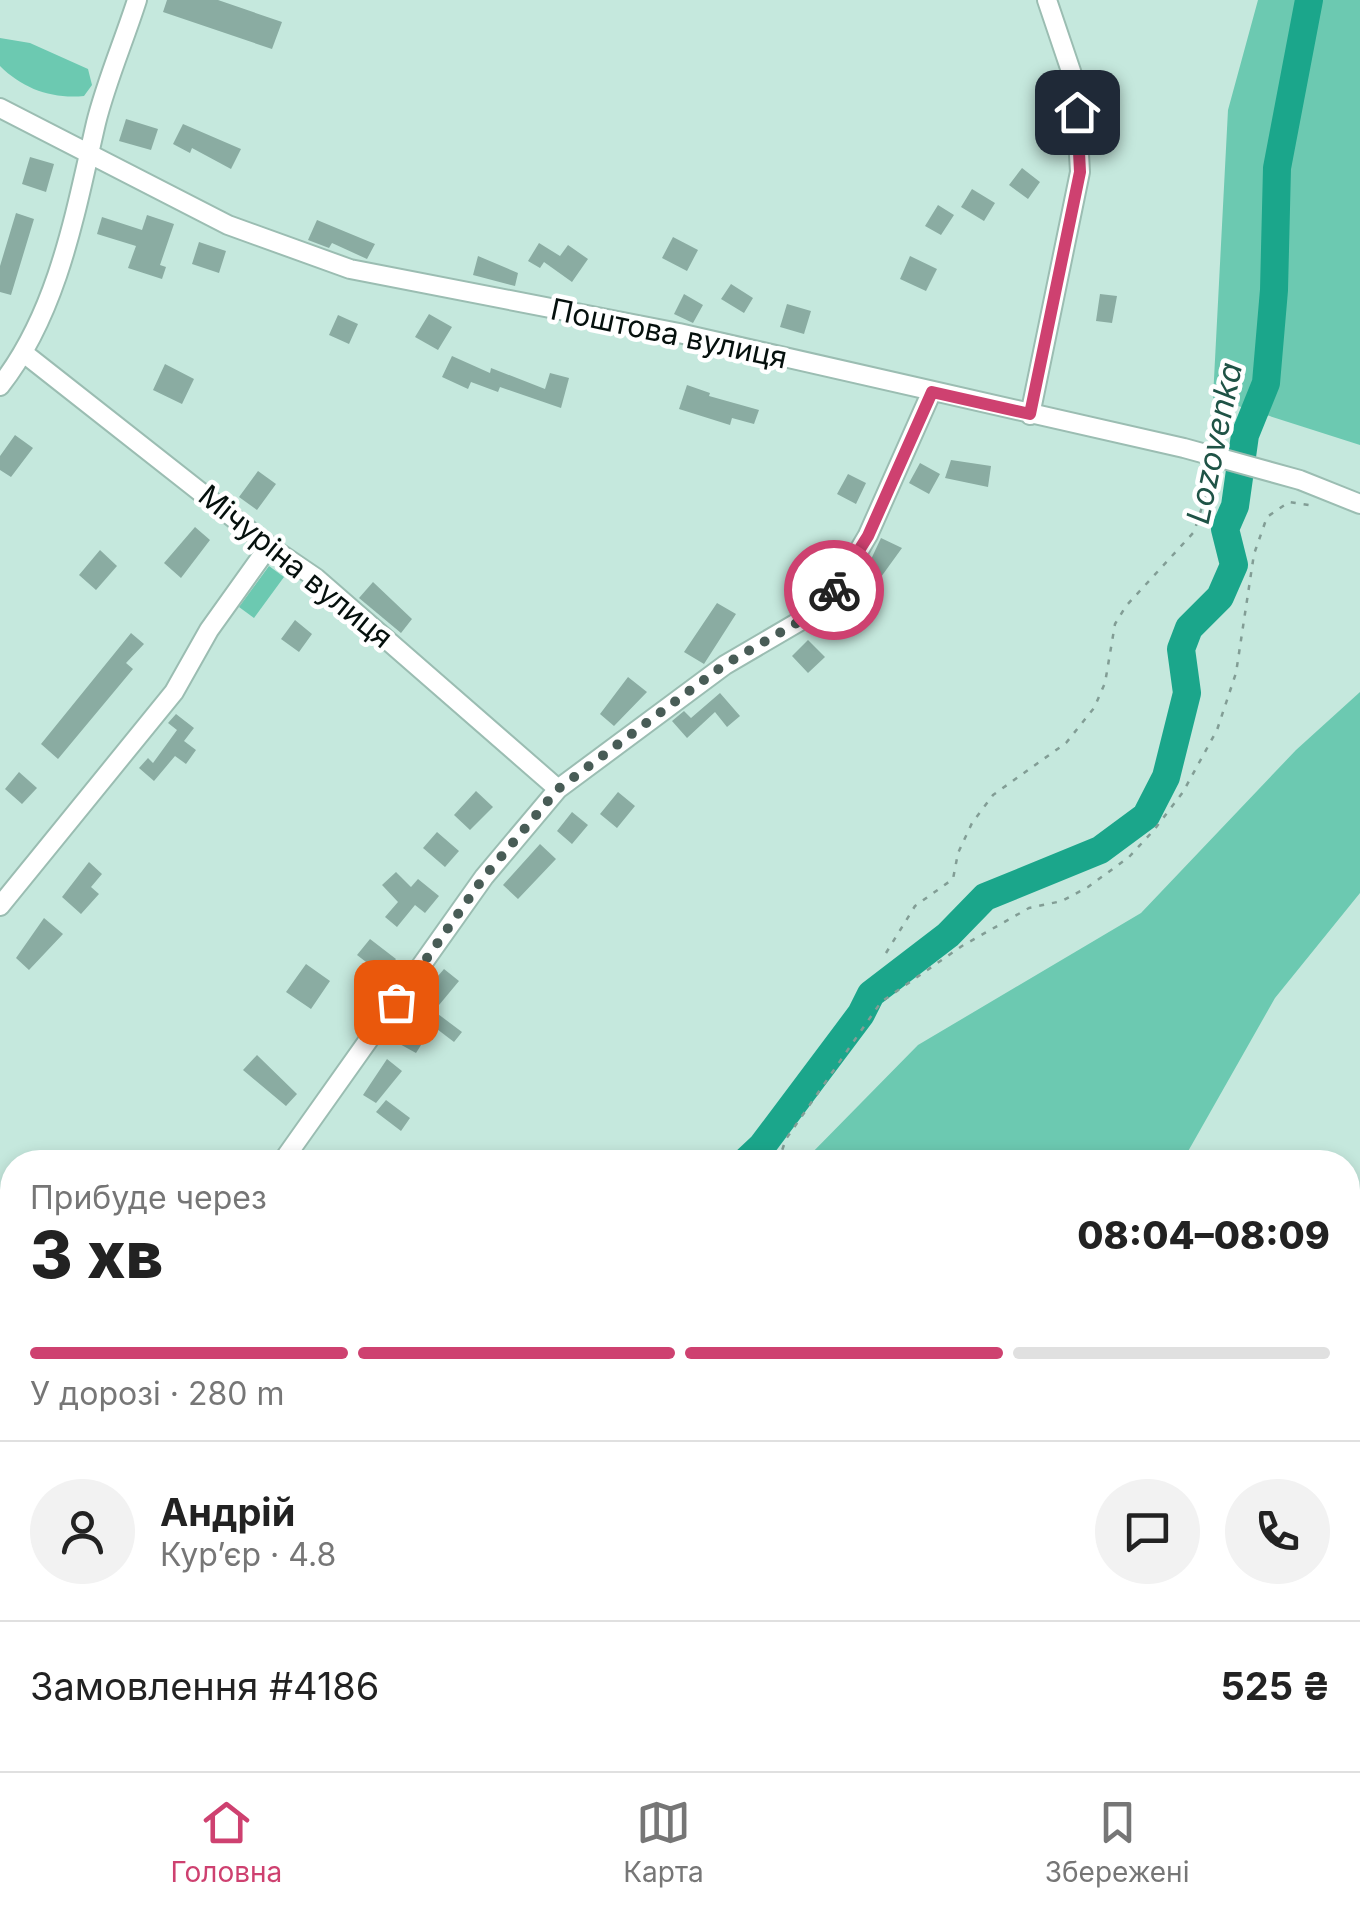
<!DOCTYPE html>
<html lang="uk">
<meta charset="utf-8">
<style>
:root{--surface:#fff;--page:#f2f2f2;--text:#222;--muted:#767676;--line:#e0e0e0;--accent:#ce4170}
body{margin:0;font-family:Inter,sans-serif;background:var(--page);color:var(--text);height:100vh;display:flex;flex-direction:column;font-size:38px;white-space:nowrap}
*{box-sizing:border-box;margin:0}
p{font-size:32px;color:var(--muted)}
.icon{flex:none;width:55px;height:55px;fill:none;stroke:currentColor;stroke-width:2;stroke-linecap:round;stroke-linejoin:round}
.map{position:relative;flex:1;overflow:hidden}
.panel{position:absolute;left:0px;top:1150px;width:1360px;height:622px;display:flex;flex-direction:column;background:var(--surface);border-radius:40px 40px 0 0;box-shadow:0 5px 15px #0003}
.panel>*{flex:none}
.pin{position:absolute;display:grid;place-items:center;width:85px;height:85px;color:#fff;margin:-42px;border-radius:20px;box-shadow:0 5px 15px #0006}
.courier{position:absolute;display:grid;place-items:center;width:100px;height:100px;margin:-50px;border:8px solid #ce4170;border-radius:50%;background:#fff;color:#222;box-shadow:0 2px 12px #0007}
.headline em{font-style:normal;font-weight:800}
.headline div{display:flex;flex-direction:column-reverse}
.headline{display:flex;align-items:center;justify-content:space-between;height:170px;padding:0 30px}
h1{font-size:65px;font-weight:800;line-height:75px}
.bar{display:grid;grid-template-columns:repeat(4,1fr);gap:15px 10px;align-content:center;height:120px;padding:0 30px}
.bar i{height:12px;border-radius:8px;background:var(--line)}
.bar .on{background:var(--accent)}
.bar p{grid-column:span 4}
.line{display:flex;align-items:center;gap:25px;padding:0 30px;border-top:2px solid var(--line)}
.line div{flex:1}
.round{display:grid;place-items:center;flex:none;width:105px;height:105px;border-radius:52px;background:var(--page)}
.menu{display:flex;justify-content:space-around;align-items:center;height:140px;border-top:2px solid var(--line);background:var(--surface);font-size:28px;color:var(--muted)}
.menu a{display:grid;justify-items:center;gap:5px}
.menu .on{color:var(--accent)}
.map>svg:first-child{display:block}
.green{fill:#6cc9b1}
.lines{fill:none;stroke-linecap:round;stroke-linejoin:round}
.stream{stroke:#1ba68b;stroke-width:5}
.river{stroke:#1ba68b;stroke-width:28}
.building{fill:#8aaca2}
.minor-casing{stroke:#9bbdb2;stroke-width:22}
.path{stroke:#829d95;stroke-width:2.5;stroke-dasharray:5 8;stroke-linecap:butt}
.minor{stroke:#fff;stroke-width:18}
.done{stroke:#485c56;stroke-width:10;stroke-dasharray:0 18}
.route{stroke:#ce4170;stroke-width:12}
.labels{text-anchor:middle;dominant-baseline:central;stroke-width:9;stroke-linejoin:round;paint-order:stroke}
.street-label{font-size:30px;fill:#05100d;stroke:#fff}
.water-label{font-size:32px;font-style:italic;fill:#1f5346;stroke:#fff}
</style>
<div class="map">
<svg width="1360" height="1771" viewBox="0 0 1360 1771">
<rect width="100%" height="100%" fill="#c5e8dd"/>
<!-- green -->
<path class="green" d="M1258,0H1360V445L1213,398L1228,110Z
M0,38L30,43L88,69L92,85L84,96C52,99 23,89 0,66Z
M269,566L284,577L254,618L239,607Z
M1360,692V893L1275,998L1182,1162H803L918,1045L1141,913L1296,750Z
M245,1760H667L658,1771H247Z"/>
<g class="lines">
<!-- stream -->
<path class="stream" d="M762,1146L786,1162
M1348,1416L1360,1418"/>
<!-- river -->
<path class="river" d="M745,1162L762,1146L861,1014L871,994L948,935L985,897L1100,850L1146,816L1166,777L1187,693L1181,649L1189,628L1220,597L1234,565L1225,529L1235,506L1245,435L1266,383L1274,290L1277,168L1309,0
M190,1760L192,1771"/>
</g>
<!-- building -->
<path class="building" d="M167,0H218L282,22L272,49L163,12Z
M126,119L158,129L151,150L119,141Z
M183,124L241,149L231,169L192,148L190,153L173,144Z
M30,157L54,164L46,192L22,184Z
M1022,168L1040,182L1028,199L1009,185Z
M972,189L995,203L984,221L961,207Z
M938,205L954,215L941,235L925,226Z
M16,213L34,219L11,295L0,292V266Z
M147,215L174,224L160,265L166,267L162,279L128,268L136,246L97,234L102,217L142,230Z
M317,220L375,244L367,259L332,243L329,248L308,240Z
M673,237L698,250L687,271L662,258Z
M199,242L226,251L219,273L192,264Z
M539,243L560,256L568,245L588,259L572,282L544,262L540,268L528,261Z
M478,256L518,273L515,286L473,275Z
M910,256L937,269L926,291L900,279Z
M731,284L753,298L744,313L721,299Z
M684,294L703,305L693,323L674,314Z
M1100,294L1117,296L1112,323L1096,321Z
M787,304L811,311L804,334L780,327Z
M429,314L452,327L438,350L415,337Z
M338,315L358,324L349,344L329,335Z
M452,356L490,373L491,368L545,389L550,373L569,378L561,408L500,387L498,392L471,382L468,389L442,377Z
M165,364L194,379L182,404L153,390Z
M687,385L710,393L709,396L759,410L754,424L732,418L730,425L679,409Z
M15,435L33,448L11,477L0,470V456Z
M951,460L991,466L988,487L945,478Z
M920,463L940,474L929,494L909,483Z
M258,471L276,484L257,510L239,497Z
M848,474L866,483L856,504L837,494Z
M195,527L210,540L181,578L164,563Z
M881,538L902,548L873,588L857,579L863,568L866,570Z
M100,550L117,566L96,590L79,575Z
M373,582L412,619L401,633L359,598Z
M717,603L736,614L704,664L684,652Z
M295,620L312,634L299,652L281,639Z
M131,633L144,644L126,663L133,669L58,759L41,744Z
M808,640L825,657L808,673L792,656Z
M628,677L647,692L614,726L600,714Z
M720,693L740,716L727,727L715,712L687,738L672,721L684,711L691,718Z
M176,714L194,728L184,741L196,750L186,764L175,756L154,781L139,768L148,758L153,763L177,730L168,723Z
M19,772L37,788L22,804L5,789Z
M476,791L493,807L470,830L454,815Z
M618,792L635,806L617,828L600,814Z
M572,812L588,825L572,844L557,831Z
M437,832L459,851L445,867L423,848Z
M540,844L556,859L518,899L503,885Z
M89,862L102,874L91,887L99,894L81,914L62,897Z
M396,872L411,887L418,879L439,896L425,913L415,905L397,927L385,917L398,902L382,885Z
M44,918L63,934L29,970L16,958Z
M370,939L396,959L383,975L357,955Z
M306,964L330,981L311,1009L286,992Z
M444,969L459,981L434,1011L462,1032L454,1042L433,1026L416,1053L396,1042L438,987L432,983Z
M257,1055L297,1094L286,1106L243,1070Z
M387,1059L402,1071L376,1103L363,1095Z
M386,1100L410,1118L401,1131L376,1112Z"/>
<g class="lines">
<!-- minor casing -->
<g class="minor-casing">
<path id="minor" d="M0,108L228,225L350,269L679,333L1184,448L1300,480L1360,504
M25,354L269,546L316,578L558,789
M0,386C58,312 75,214 96,123C106,82 124,41 137,0
M1030,415L1080,172L1075,83L1047,0
M0,906L174,692L209,630L269,546
M282,1162L484,877L558,789L725,665L807,617L837,588L868,535L932,391
M0,1449L12,1438
M1348,1731L1360,1732
M1140,1771L1158,1760"/>
</g>
<!-- path -->
<path class="path" d="M886,953L915,906L953,879L958,853L972,823L993,795L1066,743L1094,708L1105,683L1115,624L1126,606L1194,532L1208,488L1198,471
M778,1162L786,1139L881,1002L962,946L1029,908L1062,901L1088,887L1129,857L1154,830L1183,792L1217,730L1236,673L1254,554L1267,517L1289,502L1315,506
M1348,1425L1360,1427
M177,1760V1771"/>
<!-- minor -->
<use href="#minor" class="minor"/>
</g>
<g class="lines">
<!-- done -->
<path class="done" d="M396,1002L484,877L558,789L724,665L807,617L834,590"/>
<!-- route -->
<path class="route" d="M834,590L868,536L932,392L1030,414L1080,172L1077,112"/>
</g>
<g class="labels">
<!-- street labels -->
<g class="street-label">
<text transform="translate(669 333) rotate(12)">Поштова вулиця</text>
<text transform="translate(296 566) rotate(39)">Мічуріна вулиця</text>
</g>
<!-- water labels -->
<g class="water-label">
<text transform="translate(1214 443) rotate(-78)">Lozovenka</text>
</g>
</g>
</svg>
<div class="pin" style="left:396px;top:1002px;background:#ea580c"><svg class="icon" aria-label="bag" viewBox="0 0 24 24"><path d="M5 8h14l-1 12H6zM9 8a3 3 0 0 1 6 0"/></svg></div>
<div class="pin" style="left:1077px;top:112px;background:#1f2937"><svg class="icon" aria-label="home" viewBox="0 0 24 24"><path d="M3 11l9-7 9 7M6 9v11h12V9"/></svg></div>
<div class="courier" style="left:834px;top:590px"><svg class="icon" aria-label="bike" viewBox="0 0 24 24"><circle cx="6" cy="16" r="4"/><circle cx="18" cy="16" r="4"/><path d="M6 16l4-8h5l3 8M10 8l3 8H6M13 5h3"/></svg></div>
<section class="panel">
<div class="headline"><div><h1>3 хв</h1><p>Прибуде через</p></div><em>08:04–08:09</em></div>
<div class="bar"><i class="on"></i><i class="on"></i><i class="on"></i><i></i><p>У дорозі · 280 m</p></div>
<div class="line" style="height:180px"><a class="round"><svg class="icon" aria-label="person" viewBox="0 0 24 24"><circle cx="12" cy="8" r="4"/><path d="M4 21q1-7 8-7t8 7"/></svg></a><div><b>Андрій</b><p>Кур’єр · 4.8</p></div><a class="round"><svg class="icon" aria-label="chat" viewBox="0 0 24 24"><path d="M4 5h16v11H9l-5 4z"/></svg></a><a class="round"><svg class="icon" aria-label="phone" viewBox="0 0 24 24"><path d="M5 4h4l2 5-3 2q2 4 5 5l2-3 5 2v4C11 20 4 13 5 4z"/></svg></a></div>
<div class="line" style="height:130px"><div>Замовлення #4186</div><b>525 ₴</b></div>
</section>
</div>
<nav class="menu">
<a class="on"><svg class="icon" aria-label="home" viewBox="0 0 24 24"><path d="M3 11l9-7 9 7M6 9v11h12V9"/></svg>Головна</a>
<a><svg class="icon" aria-label="map" viewBox="0 0 24 24"><path d="M3 6l6-2 6 2 6-2v14l-6 2-6-2-6 2zM9 4v14M15 6v14"/></svg>Карта</a>
<a><svg class="icon" aria-label="saved" viewBox="0 0 24 24"><path d="M7 4h10v16l-5-4-5 4z"/></svg>Збережені</a>
</nav>
